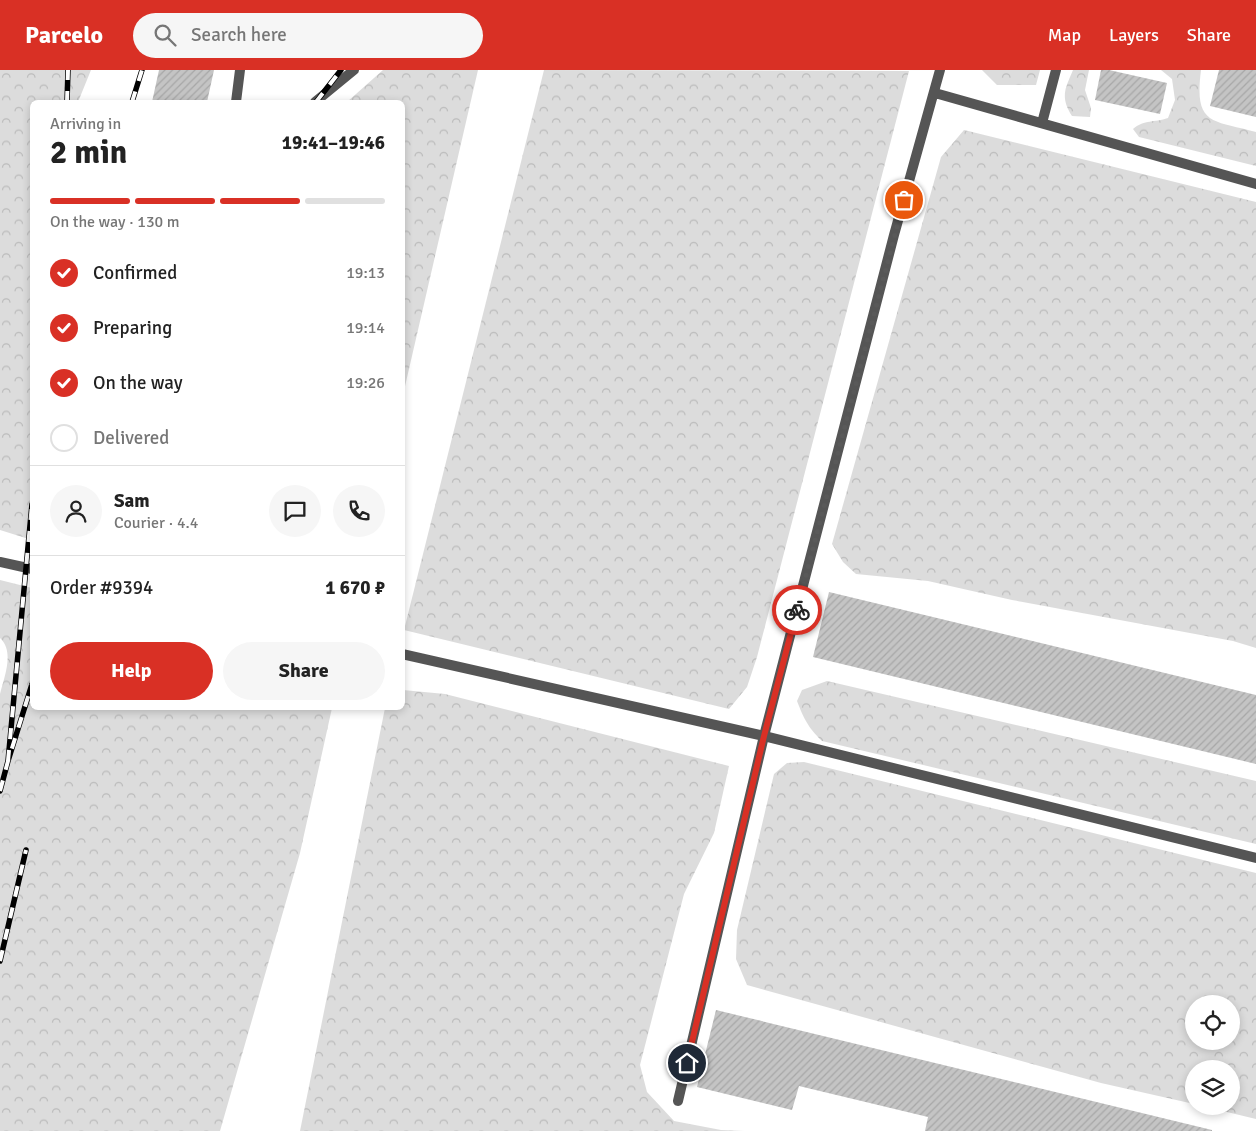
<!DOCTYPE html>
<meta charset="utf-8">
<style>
:root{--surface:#fff;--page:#f6f6f6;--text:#222;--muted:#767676;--line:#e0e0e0;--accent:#d93025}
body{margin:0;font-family:Signika,sans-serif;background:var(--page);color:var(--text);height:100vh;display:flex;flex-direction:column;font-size:19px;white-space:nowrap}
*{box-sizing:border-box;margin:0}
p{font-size:16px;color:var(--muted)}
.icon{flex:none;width:28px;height:28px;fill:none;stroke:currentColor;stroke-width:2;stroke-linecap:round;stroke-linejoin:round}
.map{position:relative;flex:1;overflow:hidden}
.drawer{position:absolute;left:30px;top:30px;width:375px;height:610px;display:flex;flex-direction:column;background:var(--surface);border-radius:8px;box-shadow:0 2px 8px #0003}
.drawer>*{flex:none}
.fabs{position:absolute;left:1185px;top:925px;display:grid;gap:10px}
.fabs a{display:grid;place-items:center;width:55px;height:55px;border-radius:50%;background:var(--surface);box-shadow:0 2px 8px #0003;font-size:25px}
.pin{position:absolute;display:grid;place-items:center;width:42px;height:42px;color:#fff;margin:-21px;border:2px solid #fff;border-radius:50%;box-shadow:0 1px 5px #0007}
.courier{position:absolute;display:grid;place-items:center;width:50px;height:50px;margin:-25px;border:4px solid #d93025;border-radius:50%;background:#fff;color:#222;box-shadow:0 1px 6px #0007}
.summary em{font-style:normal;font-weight:700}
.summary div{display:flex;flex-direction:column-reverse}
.summary{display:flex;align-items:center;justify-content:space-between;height:85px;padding:0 20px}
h1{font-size:32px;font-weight:700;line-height:38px}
.bar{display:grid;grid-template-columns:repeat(4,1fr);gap:8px 5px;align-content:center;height:60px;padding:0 20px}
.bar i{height:6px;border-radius:4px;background:var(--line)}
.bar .current{background:var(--accent)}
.bar p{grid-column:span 4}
.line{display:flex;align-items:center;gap:12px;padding:0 20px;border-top:1px solid var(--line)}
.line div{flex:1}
.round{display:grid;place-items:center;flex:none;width:52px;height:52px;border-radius:26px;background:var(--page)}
ol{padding:0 20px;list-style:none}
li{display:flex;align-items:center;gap:15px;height:55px}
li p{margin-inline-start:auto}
li .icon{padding:5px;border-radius:50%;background:var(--accent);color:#fff;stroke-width:4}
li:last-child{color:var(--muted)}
li i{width:28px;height:28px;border:2px solid var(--line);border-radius:50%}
.primary-button{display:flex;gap:10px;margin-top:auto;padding:10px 20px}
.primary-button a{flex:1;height:58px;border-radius:30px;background:var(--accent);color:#fff;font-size:20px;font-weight:700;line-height:58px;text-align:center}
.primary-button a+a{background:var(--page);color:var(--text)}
header{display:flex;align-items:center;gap:30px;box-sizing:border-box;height:70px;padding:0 25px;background:var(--accent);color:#fff}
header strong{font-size:24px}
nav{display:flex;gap:28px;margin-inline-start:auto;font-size:18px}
.search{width:350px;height:45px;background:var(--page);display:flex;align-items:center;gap:12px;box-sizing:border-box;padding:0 18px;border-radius:28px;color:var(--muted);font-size:19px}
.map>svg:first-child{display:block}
.forest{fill:url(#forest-crowns);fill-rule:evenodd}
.building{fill:url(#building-hatch)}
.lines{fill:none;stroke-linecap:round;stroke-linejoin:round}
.service{stroke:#555;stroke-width:10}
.rail-casing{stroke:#000;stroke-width:5.5}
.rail{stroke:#fff;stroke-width:4;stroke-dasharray:11;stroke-linecap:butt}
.done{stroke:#595959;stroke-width:5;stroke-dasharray:0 9}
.route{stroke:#d93025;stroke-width:6}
</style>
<header>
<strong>Parcelo</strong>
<div class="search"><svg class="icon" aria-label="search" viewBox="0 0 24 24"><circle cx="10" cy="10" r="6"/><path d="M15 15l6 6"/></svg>Search here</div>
<nav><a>Map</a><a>Layers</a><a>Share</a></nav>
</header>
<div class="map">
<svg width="1256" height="1061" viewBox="0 0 1256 1061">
<defs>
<pattern id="forest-crowns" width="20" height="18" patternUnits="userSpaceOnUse" patternTransform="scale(1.25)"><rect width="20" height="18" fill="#dcdcdc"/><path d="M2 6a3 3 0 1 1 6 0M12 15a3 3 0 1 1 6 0" fill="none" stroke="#bbb"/></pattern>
<pattern id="building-hatch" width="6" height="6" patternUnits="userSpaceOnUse" patternTransform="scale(1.25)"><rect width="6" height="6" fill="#c4c4c4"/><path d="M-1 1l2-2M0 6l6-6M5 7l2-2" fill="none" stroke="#a7a7a7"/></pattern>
</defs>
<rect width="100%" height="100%" fill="#fff"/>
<!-- forest -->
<path class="forest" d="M0,0H91L78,32H32V470L0,460Z
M383,0H478L403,325L402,32H347Z
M544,0L909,1L757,587L747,617L729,639L404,560Z
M982,0H1040L1036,15H997Z
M1073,0H1089L1085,20L1091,38L1090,47L1072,46C1060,27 1065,19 1073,0Z
M1161,0H1201C1194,55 1211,50 1256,62V96L1139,67L1133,59C1145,49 1154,53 1168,48L1175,30L1172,9Z
M964,60L1256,132V578L1233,571L1012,530L928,511L856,504L843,492L832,474L941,87Z
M0,510L32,518V638H332L300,783L220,1061H0V624C4,607 15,582 0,568Z
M827,611L1256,711V774L822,671C808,657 804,649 797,631L802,620Z
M403,620L445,624L729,696L714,763L684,824L640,995L647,1022L674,1051L721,1060L744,1061H300L385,638H402Z
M804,692L1256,803V1049L1202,1036H1231V999H1194V1034L1101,1013L747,915L736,889L737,860L774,704L787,693ZM1194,934H1231V971H1194Z"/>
<!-- building -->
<path class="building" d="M159,0H214L207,32H152Z
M1101,0H1109L1167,13L1160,44L1095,30Z
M1219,0H1256V47L1210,36Z
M829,522L1256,625V694L813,587Z
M716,940L1212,1060V1061H925L928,1047L799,1016L792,1040L697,1017Z"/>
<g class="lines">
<!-- service -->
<path class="service" d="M935,23L1256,114
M236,32L240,0
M315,32L354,0
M1042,53L1056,0
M0,492L32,499
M402,584L764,666L1256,788
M678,1031L764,666L894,165L940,0"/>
<!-- rail casing -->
<g class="rail-casing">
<path id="rail" d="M67,32L68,0
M132,32L142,0
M316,32L341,0
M8,691L32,434
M0,721L8,691L32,614
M0,891L26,780"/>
</g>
<!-- rail -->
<use href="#rail" class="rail"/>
</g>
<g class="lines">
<!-- done -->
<path class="done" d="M797,540L904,130"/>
<!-- route -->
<path class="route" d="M687,993L764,666L797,540"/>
</g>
</svg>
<div class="fabs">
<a><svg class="icon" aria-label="locate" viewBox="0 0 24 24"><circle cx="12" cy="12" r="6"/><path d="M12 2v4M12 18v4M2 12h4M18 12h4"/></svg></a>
<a><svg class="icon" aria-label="layers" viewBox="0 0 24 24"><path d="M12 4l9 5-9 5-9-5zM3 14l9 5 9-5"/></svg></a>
</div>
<div class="pin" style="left:904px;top:130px;background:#ea580c"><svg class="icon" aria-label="bag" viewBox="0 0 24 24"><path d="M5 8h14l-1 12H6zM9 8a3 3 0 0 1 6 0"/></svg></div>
<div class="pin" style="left:687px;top:993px;background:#1f2937"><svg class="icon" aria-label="home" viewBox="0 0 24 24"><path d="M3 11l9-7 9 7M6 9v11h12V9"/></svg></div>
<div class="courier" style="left:797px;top:540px"><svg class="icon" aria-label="bike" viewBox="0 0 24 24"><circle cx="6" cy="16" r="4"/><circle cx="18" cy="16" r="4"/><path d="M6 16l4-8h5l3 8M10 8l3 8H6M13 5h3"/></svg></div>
<section class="drawer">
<div class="summary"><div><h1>2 min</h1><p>Arriving in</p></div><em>19:41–19:46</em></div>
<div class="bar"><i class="current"></i><i class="current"></i><i class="current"></i><i></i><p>On the way · 130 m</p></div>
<ol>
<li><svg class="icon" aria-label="check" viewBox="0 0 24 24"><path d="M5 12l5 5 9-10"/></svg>Confirmed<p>19:13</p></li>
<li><svg class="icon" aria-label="check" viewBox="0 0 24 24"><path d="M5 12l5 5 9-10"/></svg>Preparing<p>19:14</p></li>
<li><svg class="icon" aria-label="check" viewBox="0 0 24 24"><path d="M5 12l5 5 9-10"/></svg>On the way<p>19:26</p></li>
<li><i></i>Delivered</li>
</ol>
<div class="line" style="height:90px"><a class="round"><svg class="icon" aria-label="person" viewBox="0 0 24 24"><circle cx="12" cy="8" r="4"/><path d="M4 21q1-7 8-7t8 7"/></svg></a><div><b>Sam</b><p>Courier · 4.4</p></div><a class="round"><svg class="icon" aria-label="chat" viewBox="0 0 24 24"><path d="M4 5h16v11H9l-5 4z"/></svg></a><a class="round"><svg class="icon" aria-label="phone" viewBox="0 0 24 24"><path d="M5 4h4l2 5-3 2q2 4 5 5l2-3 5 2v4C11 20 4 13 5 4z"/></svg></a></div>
<div class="line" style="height:65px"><div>Order #9394</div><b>1 670 ₽</b></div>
<div class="primary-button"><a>Help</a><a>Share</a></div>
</section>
</div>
